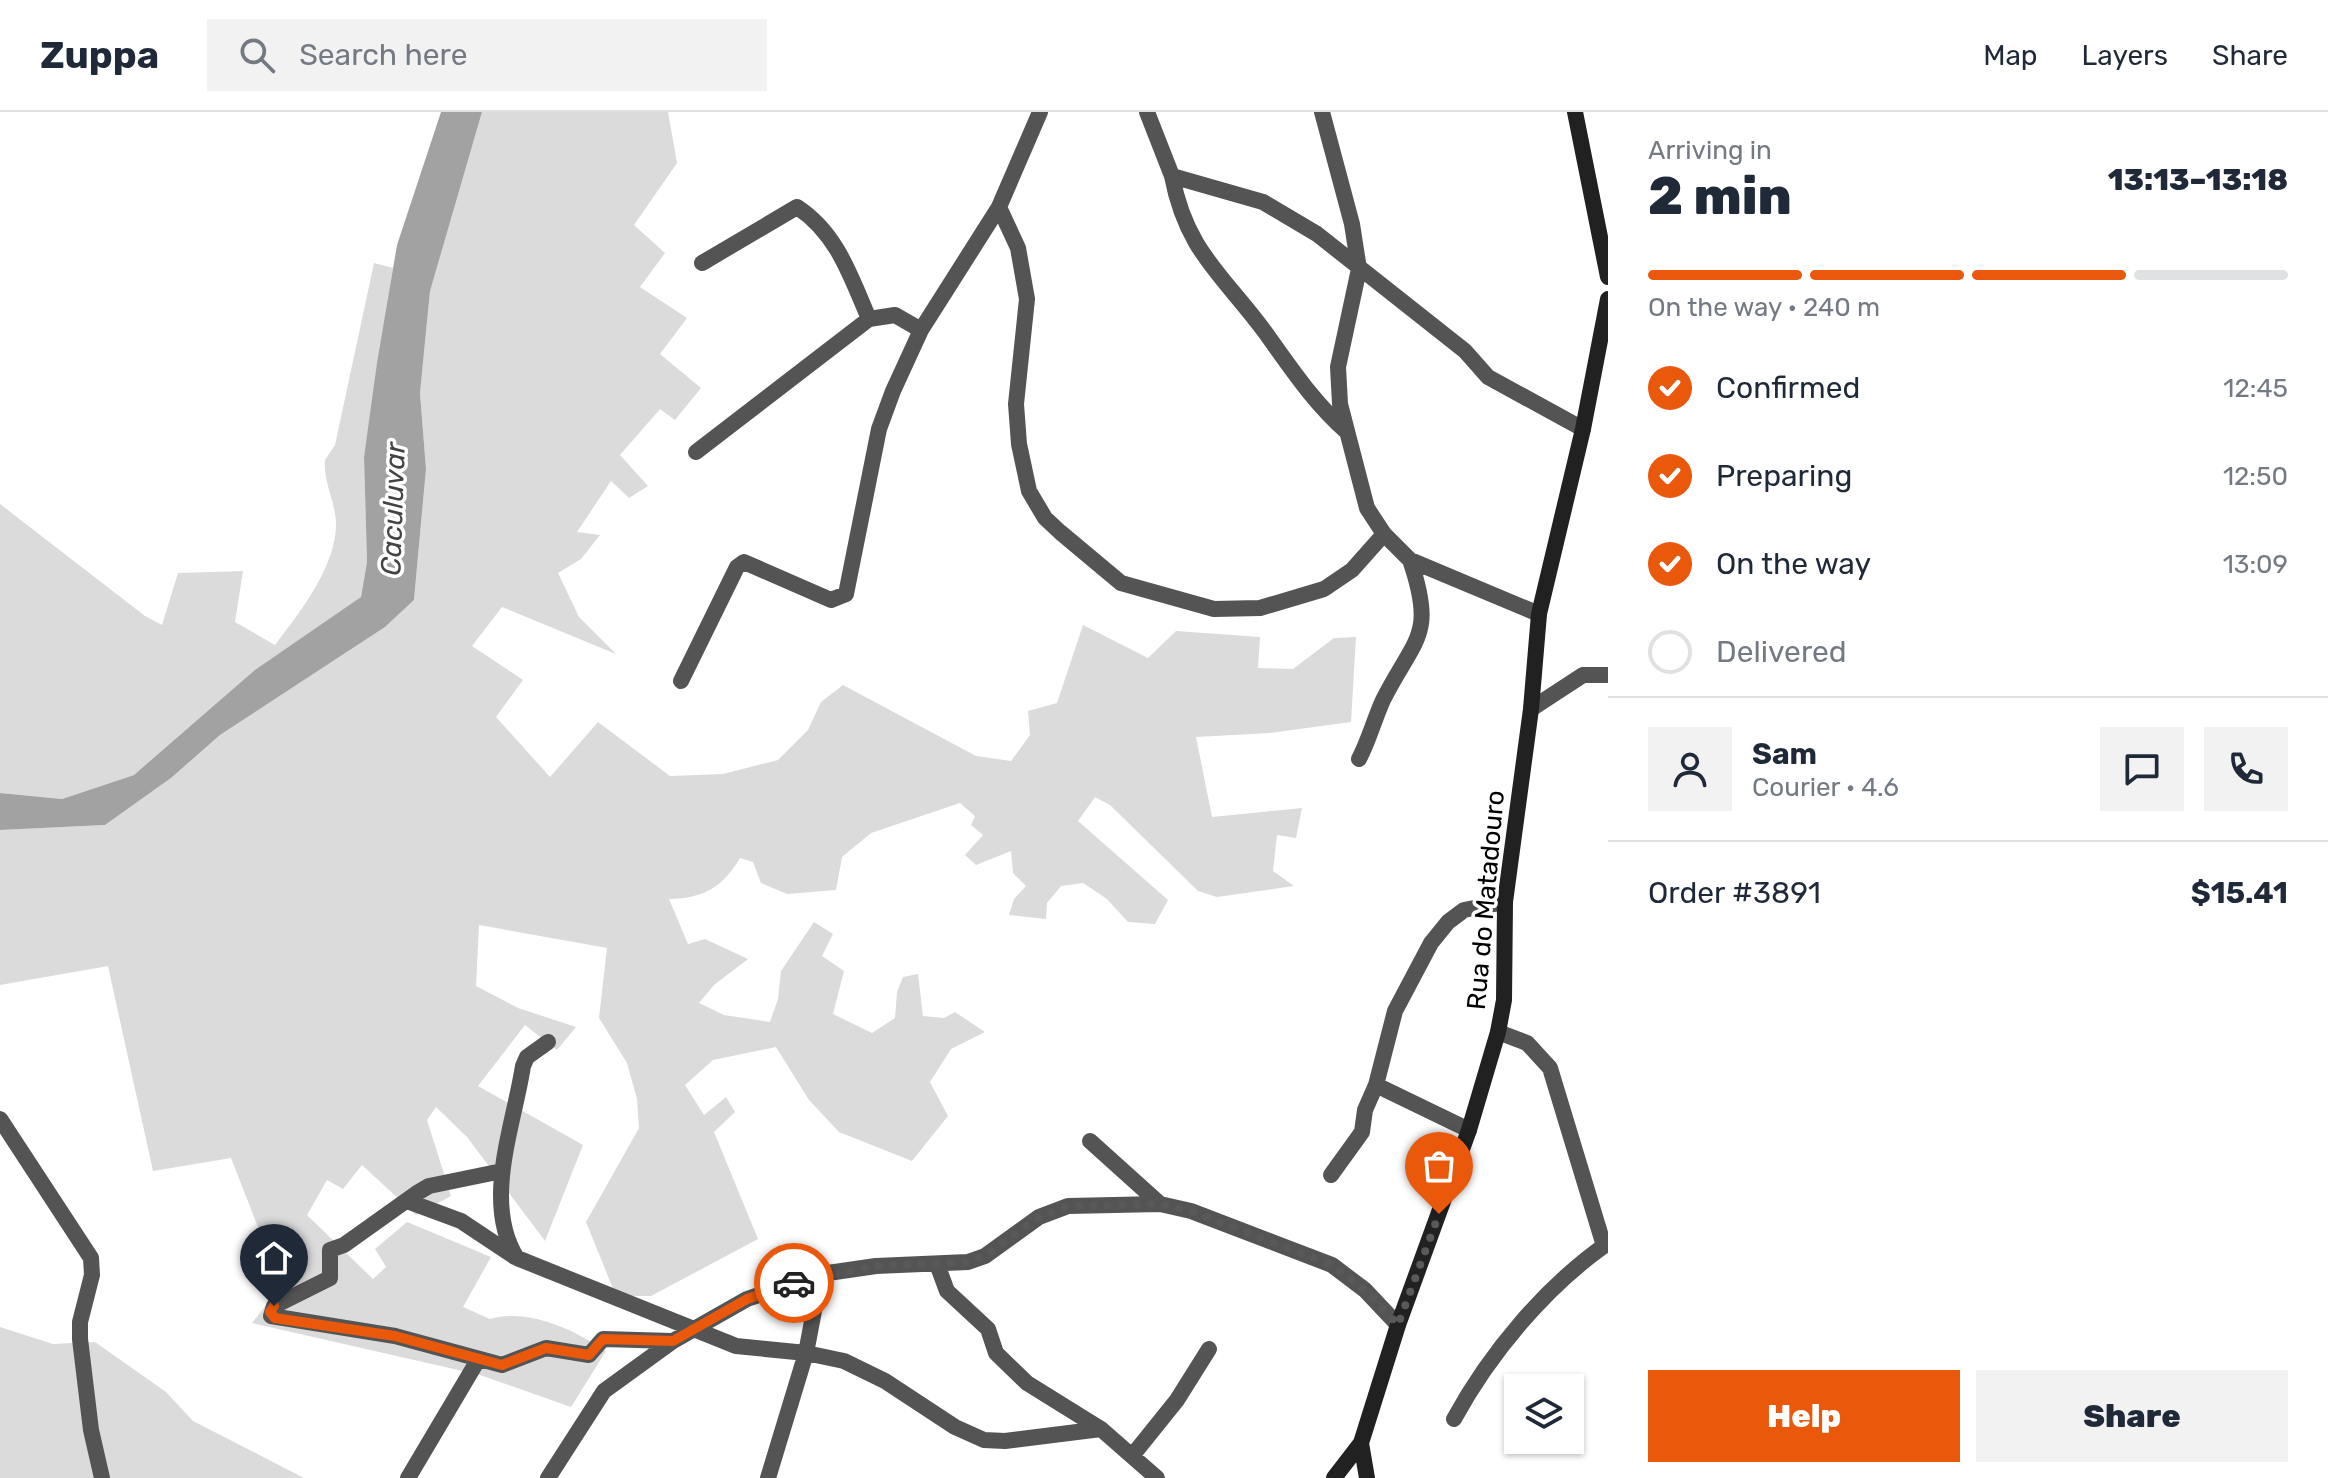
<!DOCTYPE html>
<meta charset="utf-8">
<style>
:root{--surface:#fff;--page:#f2f2f3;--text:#1f2937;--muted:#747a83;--line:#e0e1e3;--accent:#ea580c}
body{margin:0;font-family:Rubik,sans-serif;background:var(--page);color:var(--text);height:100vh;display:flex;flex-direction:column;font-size:30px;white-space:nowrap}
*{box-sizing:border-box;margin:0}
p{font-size:26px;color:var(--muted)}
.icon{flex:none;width:44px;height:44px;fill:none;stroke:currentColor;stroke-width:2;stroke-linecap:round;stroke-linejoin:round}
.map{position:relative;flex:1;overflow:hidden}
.details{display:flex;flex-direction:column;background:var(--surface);width:720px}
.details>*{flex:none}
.controls{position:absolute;left:1504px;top:1262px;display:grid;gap:16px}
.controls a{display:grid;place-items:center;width:80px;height:80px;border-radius:0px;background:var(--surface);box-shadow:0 2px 6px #0004;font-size:40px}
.pin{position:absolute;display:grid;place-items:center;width:68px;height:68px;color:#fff;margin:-82px -34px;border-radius:50% 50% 50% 0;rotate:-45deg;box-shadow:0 0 8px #0007}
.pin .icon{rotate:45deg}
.courier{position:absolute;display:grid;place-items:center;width:80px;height:80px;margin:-40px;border:6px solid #ea580c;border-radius:50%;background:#fff;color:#222;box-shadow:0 2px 10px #0007}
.head em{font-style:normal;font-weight:800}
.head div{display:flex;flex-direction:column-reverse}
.head{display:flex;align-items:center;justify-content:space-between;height:136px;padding:0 40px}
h1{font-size:52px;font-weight:800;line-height:60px}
.bar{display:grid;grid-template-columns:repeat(4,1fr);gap:12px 8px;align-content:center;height:96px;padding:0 40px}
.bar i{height:10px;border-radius:6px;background:var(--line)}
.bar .selected{background:var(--accent)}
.bar p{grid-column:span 4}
.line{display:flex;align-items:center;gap:20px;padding:0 40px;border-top:2px solid var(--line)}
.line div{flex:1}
.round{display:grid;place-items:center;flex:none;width:84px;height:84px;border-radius:0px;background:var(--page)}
ol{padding:0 40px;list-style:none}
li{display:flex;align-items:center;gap:24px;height:88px}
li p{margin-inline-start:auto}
li .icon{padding:8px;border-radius:50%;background:var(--accent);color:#fff;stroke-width:4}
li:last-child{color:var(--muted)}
li i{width:44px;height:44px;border:4px solid var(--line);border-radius:50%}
.primary-button{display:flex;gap:16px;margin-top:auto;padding:16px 40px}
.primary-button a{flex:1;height:92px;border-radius:0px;background:var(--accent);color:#fff;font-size:32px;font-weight:800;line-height:92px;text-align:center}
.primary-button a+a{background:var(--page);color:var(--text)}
header{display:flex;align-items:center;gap:48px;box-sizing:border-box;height:112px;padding:0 40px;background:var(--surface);border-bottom:2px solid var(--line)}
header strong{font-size:38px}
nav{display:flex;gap:44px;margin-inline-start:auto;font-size:28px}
.search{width:560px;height:72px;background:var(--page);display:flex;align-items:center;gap:20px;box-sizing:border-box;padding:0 28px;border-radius:0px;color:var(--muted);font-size:30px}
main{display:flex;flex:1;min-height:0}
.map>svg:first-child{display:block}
.green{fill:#dbdbdb}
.water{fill:#a2a2a2}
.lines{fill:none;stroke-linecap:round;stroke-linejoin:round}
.street{stroke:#545454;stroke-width:16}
.secondary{stroke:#212121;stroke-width:16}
.done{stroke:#595959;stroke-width:8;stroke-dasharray:0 14.4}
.route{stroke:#ea580c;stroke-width:10}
.labels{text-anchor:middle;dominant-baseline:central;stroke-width:7;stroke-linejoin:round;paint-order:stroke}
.street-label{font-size:26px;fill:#000;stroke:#fff}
.water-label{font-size:28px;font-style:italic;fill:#434343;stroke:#fff}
</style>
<header>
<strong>Zuppa</strong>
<div class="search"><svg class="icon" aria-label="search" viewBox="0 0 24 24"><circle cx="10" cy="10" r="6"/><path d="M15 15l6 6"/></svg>Search here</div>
<nav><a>Map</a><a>Layers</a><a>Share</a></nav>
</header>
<main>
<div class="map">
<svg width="1608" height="1366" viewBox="0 0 1608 1366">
<rect width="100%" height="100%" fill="#fff"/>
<!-- green -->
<path class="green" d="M482,0H668L677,51L634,113L665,141L640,175L687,206L660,242L701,276L675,308L660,297L620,343L648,374L629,386L611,369L577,420L600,423L581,447L558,461L579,505L616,542L502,495L472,534L523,568L496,605L550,665L598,610L670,664L723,662L778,648L808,618L821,590L843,573L976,644L1011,649L1030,623L1028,599L1057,591L1083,513L1148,546L1176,519L1260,525L1258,556L1293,557L1334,526L1356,525L1351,610L1270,621L1196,625L1212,705L1302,696L1296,726L1277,723L1273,759L1294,774L1217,785L1198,779L1110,693L1095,685L1078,709L1168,788L1155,812L1128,810L1107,787L1083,771L1061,774L1047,791L1046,807L1009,803L1014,787L1026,774L1013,761L1011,739L976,753L965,743L983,723L971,713L975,704L960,691L871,721L842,745L836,778L787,782L761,771L753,750L740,746C722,776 704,786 669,787L688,832L705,827L748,847L714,873L699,891L724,903L770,910L778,887L781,859L814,810L833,822L822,844L844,859L833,902L872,921L895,906L897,880L903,865L918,862L923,904L944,906L955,900L985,920L951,937L930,970L948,1004L912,1049L839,1020L809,988L776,935L713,948L685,973L704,1003L726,985L735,1000L714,1020L758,1127L651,1184H616L586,1110L639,1016L637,987L627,951L599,906L607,836L479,813L476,874L518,896L576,915L557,938L525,913L478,974L583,1033L545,1129L467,1025L436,995L427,1008L451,1084L416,1103L362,1053L343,1077L327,1068L307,1103L373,1167L386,1155L375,1137L407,1110L491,1145L463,1195L490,1207C529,1196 574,1218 606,1239L571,1295L480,1263L252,1211L281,1174L231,1046L153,1059L108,854L0,873V718L105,713L171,666L220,623L385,515L414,488L426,357L420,281L430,178Z
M374,151L393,156L364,345L367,450L361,485L134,663L62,687L0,681V392L145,504L162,513L178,461L243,459L235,510L275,533C300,500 337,454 336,410C335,389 323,369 325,348L335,333Z
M0,1215L53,1232L95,1230L166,1280L193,1309L304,1366H0Z"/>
<!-- water -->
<path class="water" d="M441,0H482L430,179L420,281L426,357L414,488L385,515L220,623L171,666L105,713L0,718V681L62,687L134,663L255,558L361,485L367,450L364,345L377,251L397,133Z"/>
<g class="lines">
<!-- street -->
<path class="street" d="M1147,0L1172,64L1263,90L1317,122L1465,239L1488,265L1583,317
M1322,0L1352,112L1359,157L1338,255L1340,292L1367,396L1384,422L1410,448L1539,502
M1172,64C1186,139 1223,163 1265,220C1291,256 1313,290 1347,320
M999,95L1018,136L1027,187L1016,292L1019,332L1029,379L1045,406L1060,420L1121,471L1214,497L1260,496L1324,477L1352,458L1384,422
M702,151L797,95C837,121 851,165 869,207
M696,340L869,207L895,203L921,218
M681,569L737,455L744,450L831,488L846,482L879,317L893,279L921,218L999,95L1040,0
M1531,597L1583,563H1608
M1359,647C1369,628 1374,608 1383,588C1415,525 1436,524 1410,448
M1498,920L1527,931L1550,956L1604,1134
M548,930L527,945L523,954C514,1013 482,1091 517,1146L736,1234L806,1241L844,1249L885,1269L955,1315L984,1328L1005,1329L1101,1317
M1376,973L1469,1018
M0,1007L91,1146L92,1163L80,1210V1227L91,1318L102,1366
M1090,1029L1160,1092L1191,1099L1332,1153L1365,1178L1398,1213
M502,1059L429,1074L417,1081L344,1133L330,1138V1166L274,1194L271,1204L395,1224L502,1253L546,1236L589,1243L603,1227L673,1229
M1331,1063L1362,1020L1365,998L1376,973L1395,899L1431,831L1448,810L1464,798L1505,790
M407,1089L461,1109L515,1145
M937,1152L947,1179L988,1217L996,1241L1027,1271L1101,1317L1157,1366
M1454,1307C1490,1241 1546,1174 1608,1131
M1132,1344L1177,1288L1209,1237
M408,1366L478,1248
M548,1366L604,1279L673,1229L747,1187L821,1162L876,1154L968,1150L985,1144L1039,1105L1068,1094L1160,1092
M768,1366L806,1241L821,1162"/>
<!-- secondary -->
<path class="secondary" d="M1575,0L1608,165
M1361,1331L1367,1366
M1334,1366L1361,1331L1398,1213L1469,1018L1498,920L1504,888L1505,790L1531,597L1539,502L1583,317L1608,187"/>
</g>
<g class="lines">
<!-- done -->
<path class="done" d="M794,1171L876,1154L968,1150L985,1144L1039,1105L1068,1094L1160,1092L1191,1099L1332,1153L1365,1178L1398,1213L1439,1102"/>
<!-- route -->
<path class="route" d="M274,1194L270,1200L275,1206L395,1224L502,1253L546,1236L589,1243L603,1227L673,1229L747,1187L794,1171"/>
</g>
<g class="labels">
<!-- street labels -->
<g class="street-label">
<text transform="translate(1486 788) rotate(-85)">Rua do Matadouro</text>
</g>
<!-- water labels -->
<g class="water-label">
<text transform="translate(393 397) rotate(-88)">Caculuvar</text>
</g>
</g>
</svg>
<div class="controls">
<a><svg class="icon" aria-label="layers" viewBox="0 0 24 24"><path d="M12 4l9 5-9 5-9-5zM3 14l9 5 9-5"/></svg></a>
</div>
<div class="pin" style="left:1439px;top:1102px;background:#ea580c"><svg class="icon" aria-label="bag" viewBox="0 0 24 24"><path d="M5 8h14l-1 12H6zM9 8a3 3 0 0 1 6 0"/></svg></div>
<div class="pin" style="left:274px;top:1194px;background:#1f2937"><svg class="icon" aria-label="home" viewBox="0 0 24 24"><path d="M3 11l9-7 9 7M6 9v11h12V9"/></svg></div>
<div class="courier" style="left:794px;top:1171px"><svg class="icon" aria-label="car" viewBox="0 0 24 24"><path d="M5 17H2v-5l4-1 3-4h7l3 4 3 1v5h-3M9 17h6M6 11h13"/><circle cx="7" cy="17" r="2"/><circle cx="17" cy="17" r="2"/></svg></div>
</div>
<section class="details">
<div class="head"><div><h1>2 min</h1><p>Arriving in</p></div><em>13:13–13:18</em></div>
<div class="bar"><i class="selected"></i><i class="selected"></i><i class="selected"></i><i></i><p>On the way · 240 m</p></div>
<ol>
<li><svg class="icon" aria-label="check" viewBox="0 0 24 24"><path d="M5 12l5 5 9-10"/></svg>Confirmed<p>12:45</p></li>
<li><svg class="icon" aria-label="check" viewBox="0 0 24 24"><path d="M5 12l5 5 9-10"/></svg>Preparing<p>12:50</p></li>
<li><svg class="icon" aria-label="check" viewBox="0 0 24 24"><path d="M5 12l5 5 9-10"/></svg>On the way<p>13:09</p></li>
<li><i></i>Delivered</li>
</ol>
<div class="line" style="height:144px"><a class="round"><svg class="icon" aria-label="person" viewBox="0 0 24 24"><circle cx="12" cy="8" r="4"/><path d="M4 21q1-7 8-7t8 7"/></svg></a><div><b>Sam</b><p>Courier · 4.6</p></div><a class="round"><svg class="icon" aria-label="chat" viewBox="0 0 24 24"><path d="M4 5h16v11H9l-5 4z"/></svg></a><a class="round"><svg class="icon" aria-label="phone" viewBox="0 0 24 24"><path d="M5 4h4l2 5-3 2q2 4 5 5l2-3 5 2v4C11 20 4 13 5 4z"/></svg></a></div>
<div class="line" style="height:104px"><div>Order #3891</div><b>$15.41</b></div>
<div class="primary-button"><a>Help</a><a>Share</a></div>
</section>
</main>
